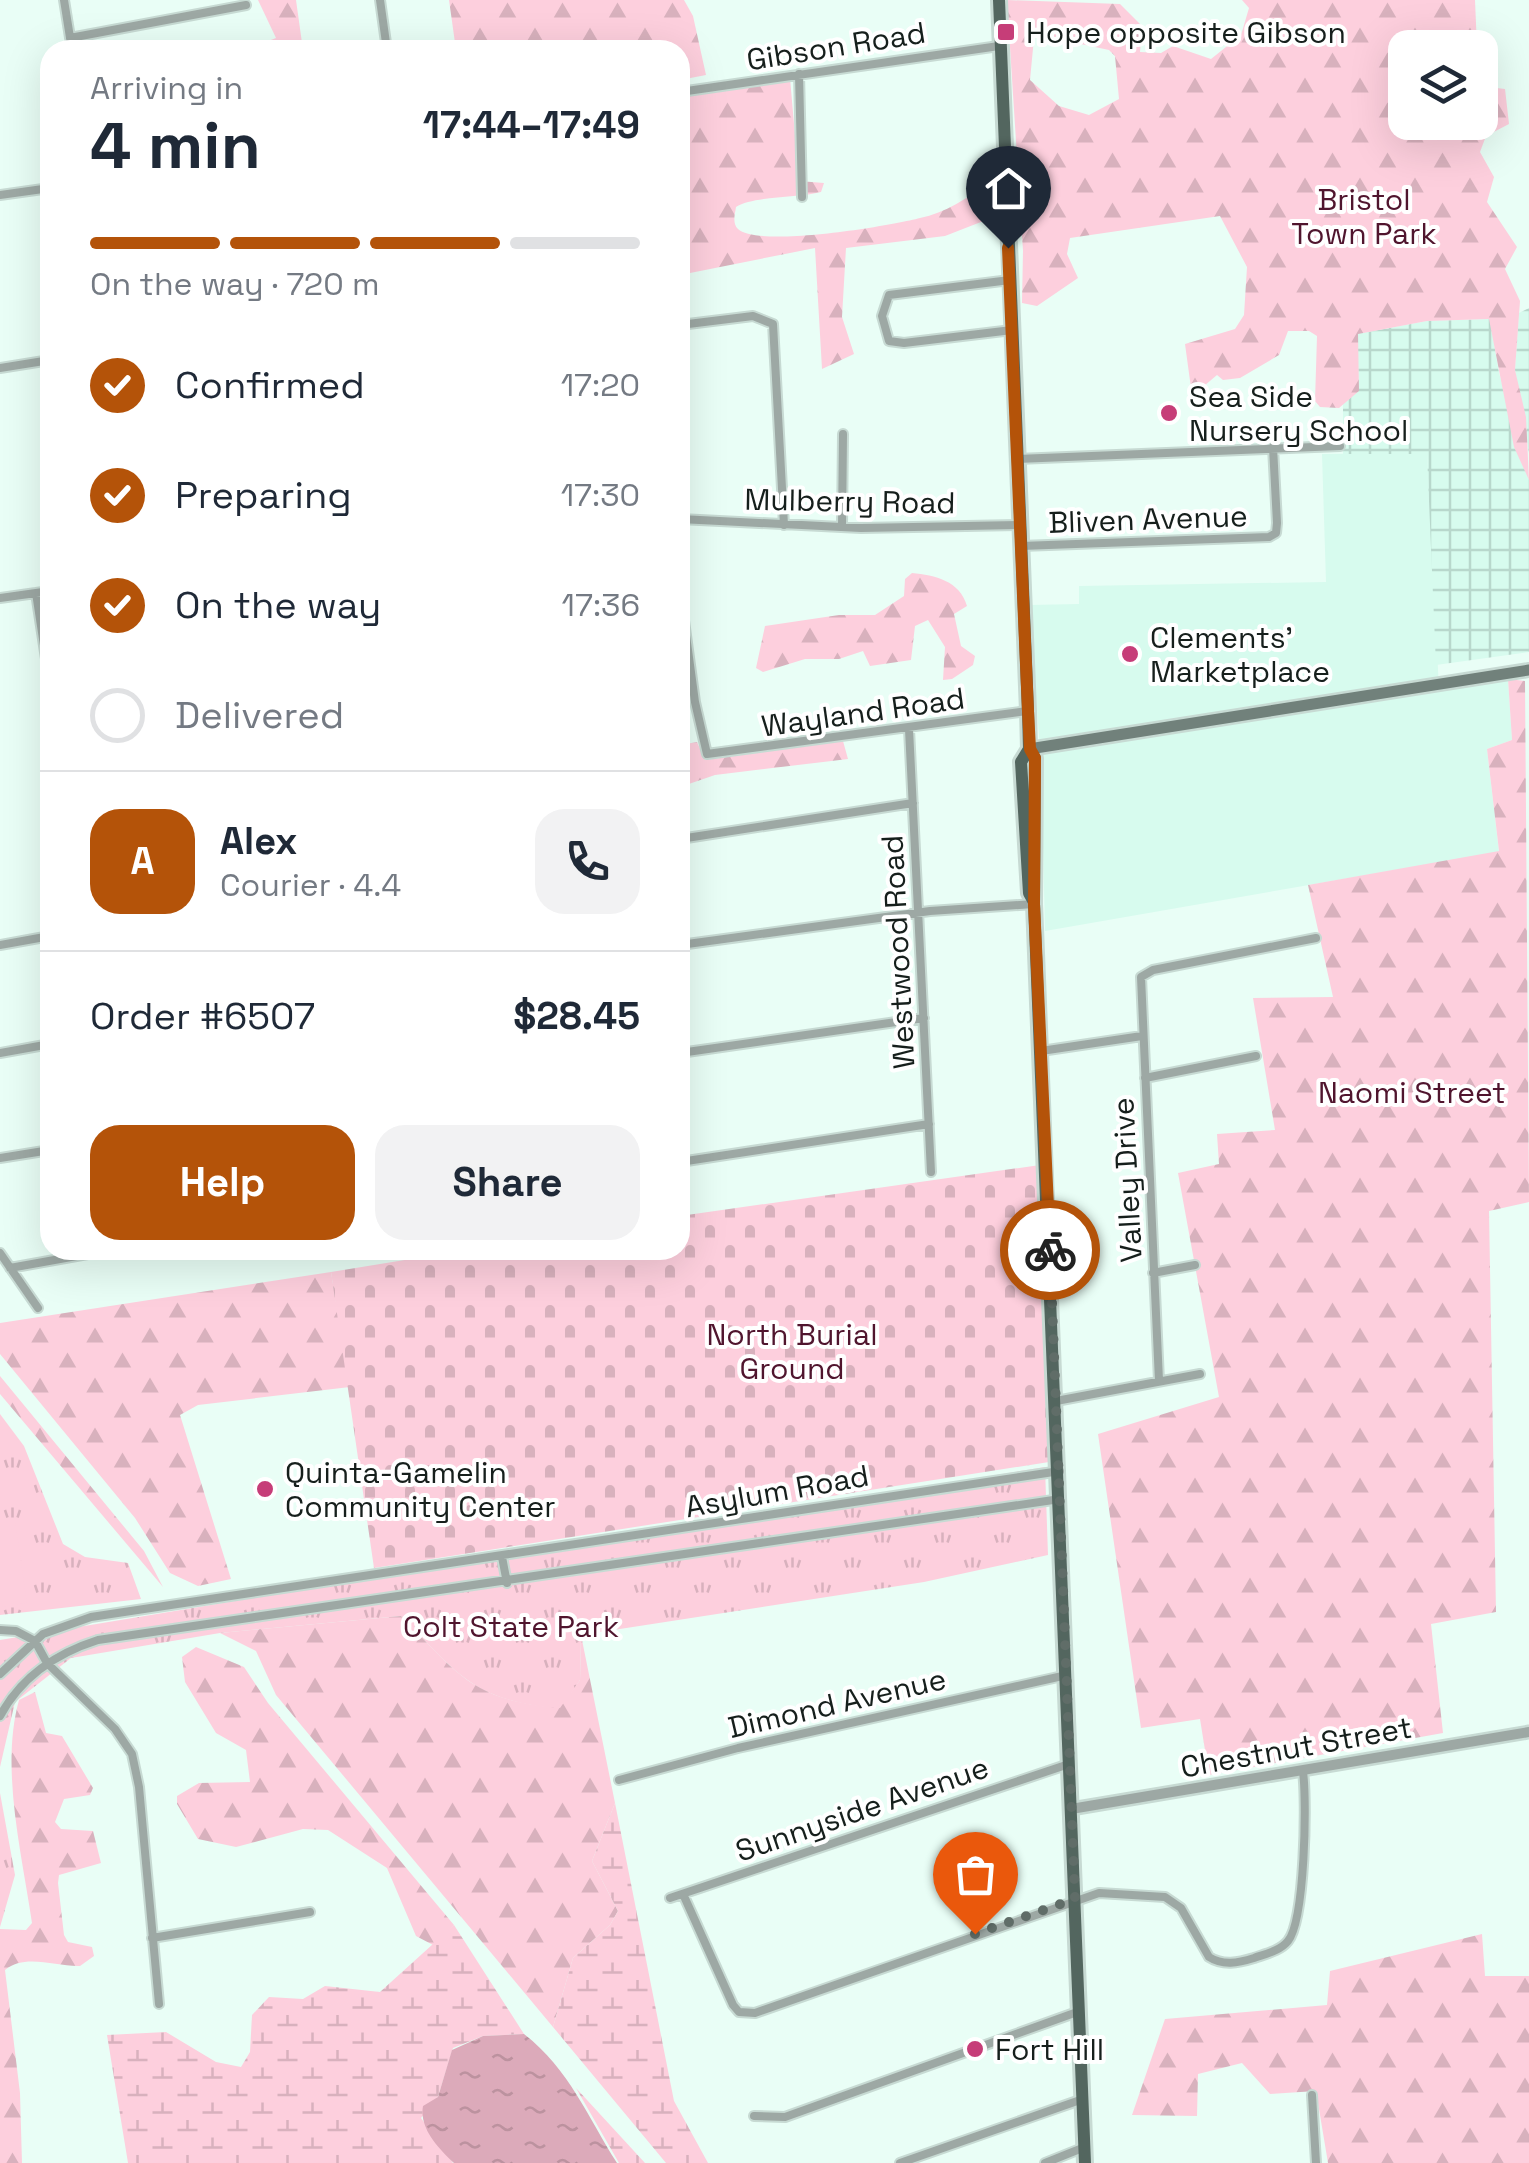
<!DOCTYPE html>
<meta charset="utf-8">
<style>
:root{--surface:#fff;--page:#f2f2f3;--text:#1f2937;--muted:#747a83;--line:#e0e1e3;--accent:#b45309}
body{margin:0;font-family:"Space Grotesk",sans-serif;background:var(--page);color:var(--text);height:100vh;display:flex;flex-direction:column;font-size:38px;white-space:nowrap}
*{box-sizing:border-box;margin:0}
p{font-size:32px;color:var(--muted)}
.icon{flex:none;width:55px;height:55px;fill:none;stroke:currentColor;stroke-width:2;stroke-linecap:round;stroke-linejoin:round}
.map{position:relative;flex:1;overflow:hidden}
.panel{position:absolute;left:40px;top:40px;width:650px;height:1220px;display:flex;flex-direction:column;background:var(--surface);border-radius:30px;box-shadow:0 10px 40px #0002}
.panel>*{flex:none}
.tools{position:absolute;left:1388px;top:30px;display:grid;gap:20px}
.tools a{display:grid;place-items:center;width:110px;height:110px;border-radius:20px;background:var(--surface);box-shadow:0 10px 40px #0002;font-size:50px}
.pin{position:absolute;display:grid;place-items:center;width:85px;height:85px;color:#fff;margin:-102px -42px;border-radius:50% 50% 50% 0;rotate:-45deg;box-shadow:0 0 10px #0007}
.pin .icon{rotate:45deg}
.courier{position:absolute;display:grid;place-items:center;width:100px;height:100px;margin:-50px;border:8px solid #b45309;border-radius:50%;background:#fff;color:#222;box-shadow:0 2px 12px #0007}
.overview em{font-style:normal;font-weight:800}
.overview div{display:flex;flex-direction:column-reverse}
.overview{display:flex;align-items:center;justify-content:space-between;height:170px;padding:0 50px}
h1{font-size:65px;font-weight:800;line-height:75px}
.bar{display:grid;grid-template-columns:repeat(4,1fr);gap:15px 10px;align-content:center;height:120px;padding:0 50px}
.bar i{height:12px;border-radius:8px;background:var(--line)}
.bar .active{background:var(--accent)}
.bar p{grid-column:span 4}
.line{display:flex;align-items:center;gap:25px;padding:0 50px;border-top:2px solid var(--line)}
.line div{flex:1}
.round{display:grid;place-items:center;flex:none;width:105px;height:105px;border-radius:30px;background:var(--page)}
ol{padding:0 50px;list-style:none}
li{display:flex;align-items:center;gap:30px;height:110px}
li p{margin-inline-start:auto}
li .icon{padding:10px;border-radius:50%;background:var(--accent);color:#fff;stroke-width:4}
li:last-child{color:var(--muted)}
li i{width:55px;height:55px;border:5px solid var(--line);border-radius:50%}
.cta{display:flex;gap:20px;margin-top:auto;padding:20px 50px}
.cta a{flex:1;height:115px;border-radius:30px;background:var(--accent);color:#fff;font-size:40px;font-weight:800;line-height:115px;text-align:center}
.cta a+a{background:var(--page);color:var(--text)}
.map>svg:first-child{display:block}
.built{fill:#d7fbee}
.industrial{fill:url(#industrial-grid)}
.grass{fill:url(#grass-tufts)}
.forest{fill:url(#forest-firs);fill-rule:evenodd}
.wetland{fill:url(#wetland-marsh)}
.cemetery{fill:url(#cemetery-stones)}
.pitch{fill:#fdcfdd}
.water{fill:url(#water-ripples)}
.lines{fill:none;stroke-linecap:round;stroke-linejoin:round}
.minor-casing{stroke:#c7dad3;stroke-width:12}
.tertiary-casing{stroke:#c7dad3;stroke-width:15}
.secondary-casing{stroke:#c7dad3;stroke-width:16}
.primary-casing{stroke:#c7dad3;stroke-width:18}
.minor{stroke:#9da8a4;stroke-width:8}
.tertiary{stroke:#9da8a4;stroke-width:10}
.secondary{stroke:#71817b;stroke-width:11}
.primary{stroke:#53665f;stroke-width:12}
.done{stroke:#606d68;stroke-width:10;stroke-dasharray:0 18}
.route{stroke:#b45309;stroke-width:12}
.poi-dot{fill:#c63d78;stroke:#fff;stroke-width:4}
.labels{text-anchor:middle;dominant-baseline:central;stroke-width:8;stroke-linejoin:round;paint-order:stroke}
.poi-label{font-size:30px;fill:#161f1c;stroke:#fff;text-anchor:start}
.street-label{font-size:30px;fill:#161f1c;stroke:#fff}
.park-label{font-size:30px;fill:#50152e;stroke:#fff}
</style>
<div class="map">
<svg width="1529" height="2163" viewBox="0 0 1529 2163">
<defs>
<pattern id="industrial-grid" width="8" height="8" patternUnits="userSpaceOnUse" patternTransform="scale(2.5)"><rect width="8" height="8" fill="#d7fbee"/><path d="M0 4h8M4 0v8" fill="none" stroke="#b8d7cc"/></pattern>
<pattern id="grass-tufts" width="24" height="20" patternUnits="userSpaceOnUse" patternTransform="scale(2.5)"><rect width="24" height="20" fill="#fdcfdd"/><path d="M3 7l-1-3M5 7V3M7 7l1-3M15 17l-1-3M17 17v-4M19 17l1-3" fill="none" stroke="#d8b1bd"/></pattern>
<pattern id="forest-firs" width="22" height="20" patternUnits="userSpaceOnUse" patternTransform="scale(2.5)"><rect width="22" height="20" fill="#fdcfdd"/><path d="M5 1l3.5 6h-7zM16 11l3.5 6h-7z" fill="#d8b1bd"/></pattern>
<pattern id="wetland-marsh" width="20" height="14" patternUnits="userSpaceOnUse" patternTransform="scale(2.5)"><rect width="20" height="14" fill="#fdcfdd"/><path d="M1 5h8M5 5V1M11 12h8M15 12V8" fill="none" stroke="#d8b1bd"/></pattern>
<pattern id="cemetery-stones" width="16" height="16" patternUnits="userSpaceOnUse" patternTransform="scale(2.5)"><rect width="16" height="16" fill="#fdcfdd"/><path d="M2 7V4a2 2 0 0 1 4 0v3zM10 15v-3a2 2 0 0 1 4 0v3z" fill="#d8b1bd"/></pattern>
<pattern id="water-ripples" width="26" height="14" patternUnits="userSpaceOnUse" patternTransform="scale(2.5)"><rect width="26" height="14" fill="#dcaaba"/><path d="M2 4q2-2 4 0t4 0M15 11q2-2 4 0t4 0" fill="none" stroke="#bc929f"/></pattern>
</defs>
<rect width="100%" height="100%" fill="#e9fef6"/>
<!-- built -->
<path class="built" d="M1427,453L1439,689L1508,679L1512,740L1487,749L1499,852L1045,931L1041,762L1029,605L1079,604V586L1326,582L1322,454Z"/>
<!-- industrial -->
<path class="industrial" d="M1529,308V453L1515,370L1519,313Z
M1490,319L1499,373L1529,480V652L1436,665L1427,454H1343V403L1359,391L1357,334L1427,321Z"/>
<!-- grass -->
<path class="grass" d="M0,1414L24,1446L63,1544L85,1557L128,1563L141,1599L0,1615Z
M1045,1467L1048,1555L924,1582L581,1635L580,1680L561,1709C472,1700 460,1676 401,1616L220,1633L71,1658L15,1702L0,1767V1640Z
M0,1793L15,1875L0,1927Z"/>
<!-- forest -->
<path class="forest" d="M258,0H296L303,50H245L276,38Z
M449,0H684L693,16L706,75L680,80V50H456Z
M1007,0L1120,4L1142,26L1140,52L1161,53L1173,46L1211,59L1241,35L1249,8L1242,0H1475L1477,47L1405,48V122H1480V86L1505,89L1509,124L1486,136L1480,152L1494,177L1487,202L1517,247L1505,269L1520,301L1515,370L1526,417L1529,480L1514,447L1489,319L1427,321L1358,334L1359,391L1339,408L1320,407L1315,401L1317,336L1309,331H1288L1279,355L1240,378L1223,380L1217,375L1204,386L1191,388L1185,344L1235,329L1244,315L1247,267L1220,216L1070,238L1067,254L1078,278L1037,306L1022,303L1023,251ZM1043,36L1109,50L1115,56L1119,99L1089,115L1059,106L1030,80L1034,38Z
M790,78L799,181L824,183L821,192C798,198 753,196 736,207C735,214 732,223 738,229C759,248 890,226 920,218C945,213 968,198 988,183L999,184L1004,213L945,236L846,248L842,317L854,354L822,369L815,248L680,275V95Z
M912,573C935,575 960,581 967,606L954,614L961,646L975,656L973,665L952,679L943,680L945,647L928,620L915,626L911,660L870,666L863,651L839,659H805L763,672L756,668L765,626L839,615H875L904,596L905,579Z
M1508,679L1525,681L1529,1202L1489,1211L1496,1612L1431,1624L1443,1733L1209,1775L1200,1719L1141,1728L1098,1434L1219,1397L1178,1173L1219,1164L1217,1134L1275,1130L1253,998L1333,997L1308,885L1499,851L1487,749L1512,740Z
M843,741L848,759L715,775L680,787V745L697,742L705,760Z
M331,1272L350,1387L198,1405L180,1415L231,1579L198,1586L170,1573L135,1518L0,1354V1323Z
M0,1376L144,1551L163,1587L0,1394Z
M401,1616C460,1676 472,1700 560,1708L580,1680L581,1635L615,1803L592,1861L618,1911L610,1925L573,1958L553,2027L276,1695L256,1651L220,1633Z
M196,1647L244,1667L268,1703L454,1925L435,1946L416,1936L387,1868L328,1830L303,1829L236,1847L198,1839L177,1804V1796L199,1783L250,1782L246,1750L216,1733L185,1682L182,1657Z
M35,1692L46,1733L62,1736L93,1788L90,1795L64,1799L55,1822L61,1829L93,1831L101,1863L59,1875L58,1883L64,1935L68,1942L92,1947L94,1956L80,1966C57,1967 25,1953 5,1970L20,2093L22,2163H0V1929L26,1930L32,1923C22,1854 0,1768 19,1700Z
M1482,1934L1485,1976H1529V2163H1328L1316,2091L1270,2094L1242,2063L1198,2074L1197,2116L1132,2115L1165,2019L1327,2005L1330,1971Z"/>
<!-- wetland -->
<path class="wetland" d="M615,1803L674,2101L708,2163H666L553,2027L573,1958L610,1925L618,1911L592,1861Z
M454,1925L524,2034L483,2036L453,2048L438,2097L421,2118L453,2163H128L107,2035L166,2032L216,2062L241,2067L250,2052L252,2015L269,1997L303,1999L325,1986L380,1992Z
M576,2088L645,2163H619Z"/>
<!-- cemetery -->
<path class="cemetery" d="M1040,1165L1049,1462L374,1568L331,1272L466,1250H680V1216Z"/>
<!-- pitch -->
<path class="pitch" d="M15,1519L27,1603L0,1607V1522Z"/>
<!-- water -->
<path class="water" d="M524,2034C570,2070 587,2116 617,2163H454C438,2148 419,2128 423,2106L438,2097L452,2050L483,2036Z"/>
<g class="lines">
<!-- minor casing -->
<g class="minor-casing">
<path id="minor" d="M64,0L72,50
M380,0L387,50
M70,38L246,5
M799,74L802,197
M680,92L999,46
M0,195L50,188
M1010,280L889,295L882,316L889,341L904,343L1012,330
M680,325L753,316L773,324L784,525
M0,368L50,360
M1017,459L1340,446
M680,519L861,528L1020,525
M842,527L843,434
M1021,546L1269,537L1276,533L1277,523L1273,447
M680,580L684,519
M680,591L695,702L707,754L1027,711
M36,593L50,685
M0,598L50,591
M909,729L931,1172
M680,839L913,803
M0,945L50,936
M680,945L930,911L1034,904
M1041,1051L1142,1036
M0,1053L50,1044
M680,1053L924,1018
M1145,1078L1256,1056
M0,1158L50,1150
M680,1162L929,1124
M0,1253L38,1308
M10,1268L110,1250
M1153,1273L1195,1265
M1159,1381L1141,977L1153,970L1316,938
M1056,1401L1200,1374
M502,1557L507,1583
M0,1630L16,1631L35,1641L47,1663L115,1729L132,1754L139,1787L159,2004
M0,1674L43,1634L91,1617L1060,1471
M0,1716C21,1677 57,1653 98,1640L1060,1499
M619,1780L738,1748L1067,1675
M683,1894L733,2005L739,2012L755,2013L1099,1893L1165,1897L1181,1908L1209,1957C1223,1966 1238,1963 1254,1958C1265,1954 1280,1951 1288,1941C1305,1920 1307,1800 1303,1772
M670,1898L1069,1764
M152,1938L310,1912
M1312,2095L1316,2163
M754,2116L785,2117L1080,2011
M900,2163L1083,2099
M1045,2163L1085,2147"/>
</g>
<!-- tertiary casing -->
<g class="tertiary-casing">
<path id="tertiary" d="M1071,1809L1529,1732"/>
</g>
<!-- secondary casing -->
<g class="secondary-casing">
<path id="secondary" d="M1029,749L1529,670"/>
</g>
<!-- primary casing -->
<g class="primary-casing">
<path id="primary" d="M999,0L1028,711L1029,749L1035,758L1034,904L1085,2163
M1029,749L1021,762L1029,893L1034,902"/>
</g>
<!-- minor -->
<use href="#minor" class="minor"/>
<!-- tertiary -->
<use href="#tertiary" class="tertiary"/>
<!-- secondary -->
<use href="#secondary" class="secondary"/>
<!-- primary -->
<use href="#primary" class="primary"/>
</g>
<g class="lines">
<!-- done -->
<path class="done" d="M975,1934L1075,1899L1050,1250"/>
<!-- route -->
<path class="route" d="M1008,248L1028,711L1030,749L1035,758L1034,904L1050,1250"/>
</g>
<!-- markers -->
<g class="poi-dot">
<rect x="996" y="22" width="20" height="20" rx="5"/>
<circle cx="1169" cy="413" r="10"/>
<circle cx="1130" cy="654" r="10"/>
<circle cx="265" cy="1489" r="10"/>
<circle cx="975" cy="2049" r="10"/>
</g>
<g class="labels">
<!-- poi labels -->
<g class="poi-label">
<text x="1026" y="32">Hope opposite Gibson</text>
<text x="1189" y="396">Sea Side<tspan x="1189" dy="34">Nursery School</tspan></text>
<text x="1150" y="637">Clements'<tspan x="1150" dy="34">Marketplace</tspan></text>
<text x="285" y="1472">Quinta-Gamelin<tspan x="285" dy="34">Community Center</tspan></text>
<text x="995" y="2049">Fort Hill</text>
</g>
<!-- street labels -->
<g class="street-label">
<text transform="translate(836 46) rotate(-9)">Gibson Road</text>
<text transform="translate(850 501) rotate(1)">Mulberry Road</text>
<text transform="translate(1148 519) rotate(-2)">Bliven Avenue</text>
<text transform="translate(863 712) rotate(-8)">Wayland Road</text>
<text transform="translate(898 952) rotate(-93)">Westwood Road</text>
<text transform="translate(1127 1180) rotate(-93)">Valley Drive</text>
<text transform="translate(777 1491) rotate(-10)">Asylum Road</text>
<text transform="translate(837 1703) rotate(-13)">Dimond Avenue</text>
<text transform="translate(1296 1747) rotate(-10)">Chestnut Street</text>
<text transform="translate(862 1809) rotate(-19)">Sunnyside Avenue</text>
</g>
<!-- park labels -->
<g class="park-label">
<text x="1364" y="199">Bristol<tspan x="1364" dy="34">Town Park</tspan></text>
<text x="1412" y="1092">Naomi Street</text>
<text x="792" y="1334">North Burial<tspan x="792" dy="34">Ground</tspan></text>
<text x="511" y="1626">Colt State Park</text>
</g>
</g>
</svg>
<div class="tools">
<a><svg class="icon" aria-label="layers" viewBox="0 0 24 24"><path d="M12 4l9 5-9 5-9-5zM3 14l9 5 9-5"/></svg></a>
</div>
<div class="pin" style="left:975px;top:1934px;background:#ea580c"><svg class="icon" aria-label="bag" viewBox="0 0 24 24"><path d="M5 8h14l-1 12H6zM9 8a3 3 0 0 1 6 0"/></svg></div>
<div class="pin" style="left:1008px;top:248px;background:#1f2937"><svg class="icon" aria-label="home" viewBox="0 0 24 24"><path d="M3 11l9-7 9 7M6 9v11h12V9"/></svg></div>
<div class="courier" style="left:1050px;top:1250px"><svg class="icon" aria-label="bike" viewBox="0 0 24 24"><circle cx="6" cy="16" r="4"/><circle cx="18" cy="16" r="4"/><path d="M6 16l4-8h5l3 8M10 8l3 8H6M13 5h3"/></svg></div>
<section class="panel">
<div class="overview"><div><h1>4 min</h1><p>Arriving in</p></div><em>17:44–17:49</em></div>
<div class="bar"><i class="active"></i><i class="active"></i><i class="active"></i><i></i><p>On the way · 720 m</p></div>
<ol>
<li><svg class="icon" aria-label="check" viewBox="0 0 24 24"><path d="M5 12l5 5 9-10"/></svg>Confirmed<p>17:20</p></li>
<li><svg class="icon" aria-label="check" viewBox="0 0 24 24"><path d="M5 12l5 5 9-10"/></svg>Preparing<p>17:30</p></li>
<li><svg class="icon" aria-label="check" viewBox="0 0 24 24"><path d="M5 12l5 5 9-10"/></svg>On the way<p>17:36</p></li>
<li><i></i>Delivered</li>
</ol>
<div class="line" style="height:180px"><b class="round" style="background:var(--accent);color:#fff">A</b><div><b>Alex</b><p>Courier · 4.4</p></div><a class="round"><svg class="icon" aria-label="phone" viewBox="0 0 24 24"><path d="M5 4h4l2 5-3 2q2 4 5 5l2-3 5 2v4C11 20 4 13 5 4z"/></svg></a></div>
<div class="line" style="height:130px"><div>Order #6507</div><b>$28.45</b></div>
<div class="cta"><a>Help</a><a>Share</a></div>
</section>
</div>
